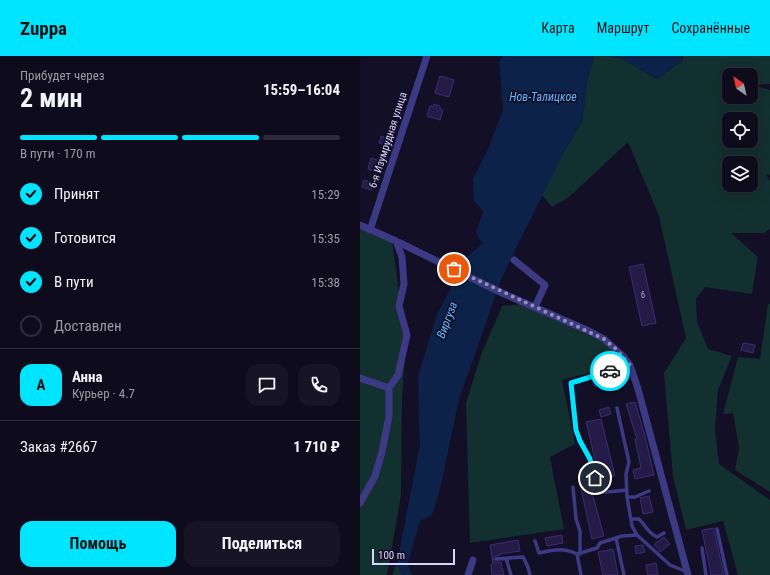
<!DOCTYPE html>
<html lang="ru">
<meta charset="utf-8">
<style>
:root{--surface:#0e0b1c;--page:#171425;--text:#f1f3f6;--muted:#9b9ba3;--line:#2e2b3b;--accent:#00e5ff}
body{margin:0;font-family:"Roboto Condensed",sans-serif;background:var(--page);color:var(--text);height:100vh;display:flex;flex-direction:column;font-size:15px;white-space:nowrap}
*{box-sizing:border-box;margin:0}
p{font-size:13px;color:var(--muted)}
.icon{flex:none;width:22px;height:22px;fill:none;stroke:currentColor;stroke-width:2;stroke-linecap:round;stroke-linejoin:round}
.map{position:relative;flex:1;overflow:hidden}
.details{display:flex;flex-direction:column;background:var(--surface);width:360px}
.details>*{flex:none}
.needle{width:26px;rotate:326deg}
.fabs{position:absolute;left:362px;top:12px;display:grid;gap:8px}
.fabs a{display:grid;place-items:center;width:36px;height:36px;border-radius:8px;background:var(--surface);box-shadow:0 4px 16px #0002,0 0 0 1px var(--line);font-size:20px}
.scale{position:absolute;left:12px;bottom:10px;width:83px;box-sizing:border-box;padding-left:4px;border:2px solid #d9d4ff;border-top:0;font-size:11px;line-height:14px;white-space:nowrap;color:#d9d4ff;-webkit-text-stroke:3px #130f26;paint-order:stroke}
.pin{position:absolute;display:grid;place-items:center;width:34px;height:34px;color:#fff;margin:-17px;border:2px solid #fff;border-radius:50%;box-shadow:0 1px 4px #0007}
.courier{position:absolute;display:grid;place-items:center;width:40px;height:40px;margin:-20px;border:3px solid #00e5ff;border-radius:50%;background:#fff;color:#222;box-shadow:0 1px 5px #0007}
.summary em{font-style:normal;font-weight:700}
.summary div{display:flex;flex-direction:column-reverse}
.summary{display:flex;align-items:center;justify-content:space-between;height:68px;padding:0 20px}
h1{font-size:26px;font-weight:700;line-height:30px}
.bar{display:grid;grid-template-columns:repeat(4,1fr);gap:6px 4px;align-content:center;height:48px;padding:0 20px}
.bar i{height:5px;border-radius:3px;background:var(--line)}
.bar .on{background:var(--accent)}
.bar p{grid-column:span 4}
.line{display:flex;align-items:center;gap:10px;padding:0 20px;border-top:1px solid var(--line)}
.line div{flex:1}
.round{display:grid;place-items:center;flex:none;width:42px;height:42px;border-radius:12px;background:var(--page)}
ol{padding:0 20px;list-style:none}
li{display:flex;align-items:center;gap:12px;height:44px}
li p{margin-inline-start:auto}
li .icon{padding:4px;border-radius:50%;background:var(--accent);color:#111;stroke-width:4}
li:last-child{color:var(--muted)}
li i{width:22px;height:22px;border:2px solid var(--line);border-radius:50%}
.primary-button{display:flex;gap:8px;margin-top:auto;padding:8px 20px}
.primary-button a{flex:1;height:46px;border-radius:12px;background:var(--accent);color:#111;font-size:16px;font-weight:700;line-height:46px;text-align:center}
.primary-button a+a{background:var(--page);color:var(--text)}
header{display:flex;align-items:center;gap:24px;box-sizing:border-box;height:56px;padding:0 20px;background:var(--accent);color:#111}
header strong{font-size:19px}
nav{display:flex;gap:22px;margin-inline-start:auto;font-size:14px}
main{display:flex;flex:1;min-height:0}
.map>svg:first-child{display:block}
.green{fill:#12302f;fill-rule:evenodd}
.water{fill:#0c2248}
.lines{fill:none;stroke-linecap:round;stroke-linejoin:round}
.river{stroke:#0c2248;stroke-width:10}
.building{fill:#241b47;stroke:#3b2d73}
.service{stroke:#3d3a85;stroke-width:3.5}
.minor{stroke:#3d3a85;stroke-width:7}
.done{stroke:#948fb3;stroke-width:4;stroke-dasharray:0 7.2}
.route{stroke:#00e5ff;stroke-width:5}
.labels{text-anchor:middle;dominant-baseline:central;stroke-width:3.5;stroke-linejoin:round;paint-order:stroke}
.number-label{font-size:9px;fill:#aca6d1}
.street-label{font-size:11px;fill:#d9d4ff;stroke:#130f26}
.water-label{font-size:12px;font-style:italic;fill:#62b6ff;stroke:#130f26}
</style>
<header>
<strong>Zuppa</strong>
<nav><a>Карта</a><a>Маршрут</a><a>Сохранённые</a></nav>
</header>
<main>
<section class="details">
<div class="summary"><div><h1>2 мин</h1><p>Прибудет через</p></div><em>15:59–16:04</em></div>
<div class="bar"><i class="on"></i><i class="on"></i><i class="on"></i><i></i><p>В пути · 170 m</p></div>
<ol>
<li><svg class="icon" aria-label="check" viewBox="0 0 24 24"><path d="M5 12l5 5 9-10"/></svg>Принят<p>15:29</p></li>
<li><svg class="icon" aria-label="check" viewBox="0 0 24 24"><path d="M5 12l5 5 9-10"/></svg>Готовится<p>15:35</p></li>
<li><svg class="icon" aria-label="check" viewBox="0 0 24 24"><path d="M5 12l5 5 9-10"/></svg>В пути<p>15:38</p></li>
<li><i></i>Доставлен</li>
</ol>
<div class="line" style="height:72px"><b class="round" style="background:var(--accent);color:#111">А</b><div><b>Анна</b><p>Курьер · 4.7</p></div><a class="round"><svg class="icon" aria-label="chat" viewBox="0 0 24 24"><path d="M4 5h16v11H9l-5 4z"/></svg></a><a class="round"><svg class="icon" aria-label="phone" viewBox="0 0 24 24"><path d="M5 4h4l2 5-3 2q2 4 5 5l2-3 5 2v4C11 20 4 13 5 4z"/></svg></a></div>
<div class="line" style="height:52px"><div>Заказ #2667</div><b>1 710 ₽</b></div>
<div class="primary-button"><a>Помощь</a><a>Поделиться</a></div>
</section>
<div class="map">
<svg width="410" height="519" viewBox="0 0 410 519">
<rect width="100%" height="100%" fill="#130f26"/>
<!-- green -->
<path class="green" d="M234,0H247L263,3L297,23L322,5L323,0H410V28L393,29L410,34V119L406,118L410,125V173L404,177H371L398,201L392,238L345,231L336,243L337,266L348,293L372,300L358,334L355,373L359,408L410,444V519H378L363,465L326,474L313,420L304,317L326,282L299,160L268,86L209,141L192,151L182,139L203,97L222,66L228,20ZM369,19H391V41H369ZM369,63H391V85H369ZM369,107H391V129H369Z
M0,170L32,185L46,287L42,342L41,439L27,519H0Z
M163,248L247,288L264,307L202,324L215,388L190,401L204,473L110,487L106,347L121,299L142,250Z
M408,248H410V436L375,414L379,392L373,357L363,358L378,301L400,303Z
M37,507L46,508L47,519H32Z"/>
<!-- water -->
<path class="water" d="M143,0H234L228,20L222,66L203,97L143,219L99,343L81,429L72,459L60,465L50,499L46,508L37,507L60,389L58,321L77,258L108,200L123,187L120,184L116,176L123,156L121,152L114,145L113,123L129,91L143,53L139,5Z
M247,0H321L322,5L297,23L263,3Z"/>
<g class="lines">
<!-- river -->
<path class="river" d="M46,495L42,508L47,519"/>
</g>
<!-- building -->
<path class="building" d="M80,20L94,24L89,41L75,37Z
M74,48L80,50V53L83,54L80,64L67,60L70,50L73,51Z
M21,80L27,82L25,89L19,87Z
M11,102L20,105L17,116L8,113Z
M4,124L13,127L11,134L2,131Z
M283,208L296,267L282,270L269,211Z
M383,287L395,289L393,297L381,294Z
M246,320L248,326L234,330L232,324Z
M275,346L285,380L294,419L275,423L273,414L281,412L275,383H277L266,348Z
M249,351L251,358L241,361L239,354Z
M241,363L255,420L240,424L226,366Z
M228,422L244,480L232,483L219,424Z
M289,440L293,456L283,458L280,442Z
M354,472V474L364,519H351L342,474Z
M202,479L203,487L187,490L185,482Z
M304,481L310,488L300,496L294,488Z
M158,484L160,495L140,498V499L133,501L134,506H141L144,519H132L131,508H133L130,489Z
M283,489L285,496L276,498L275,490Z
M253,493L258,519H243L238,496Z
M296,507L298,519H288L286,509Z"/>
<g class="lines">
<!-- service -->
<path class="service" d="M257,352L269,406L266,418L267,441L272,470L277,479L310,509L327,516
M235,422L230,403L220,385L216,374L211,327L270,309
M213,431L216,463L220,475V498
M236,437L267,434
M267,441H275L289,435
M271,463H279C286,470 288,477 297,481L304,477
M357,473L367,519
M256,482L264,519
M175,485L179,497C194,494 202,491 217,498
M342,492L346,519
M146,502L151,519
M136,503L163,501L168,511L170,519
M221,519L217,498L237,492L240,487L262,480L277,479"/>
<!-- minor -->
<path class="minor" d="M0,169L36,185L142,237L229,275L244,283L264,301L270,309L278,333L328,519
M10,174L67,0
M154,204L185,229L175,251
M0,322L29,332
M0,447L15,420L22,396L29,360V332L38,319L47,279L39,250L44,228L42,201L36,185
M108,519L113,504"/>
</g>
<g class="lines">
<!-- done -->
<path class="done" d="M94,213L244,283L256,293L270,309L250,315"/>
<!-- route -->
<path class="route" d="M235,422L230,403L220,385L216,374L211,327L250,315"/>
</g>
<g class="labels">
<!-- number labels -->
<g class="number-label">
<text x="283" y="239">6</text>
</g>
<!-- street labels -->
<g class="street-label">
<text transform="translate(28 84) rotate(-72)">6-я Изумрудная улица</text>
</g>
<!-- water labels -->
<g class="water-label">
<text x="183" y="41">Нов-Талицкое</text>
<text transform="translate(87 264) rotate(-69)">Виргуза</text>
</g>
</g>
</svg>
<div class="fabs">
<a><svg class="needle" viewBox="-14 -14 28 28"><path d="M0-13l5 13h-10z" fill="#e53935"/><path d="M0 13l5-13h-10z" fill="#9b9ba3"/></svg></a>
<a><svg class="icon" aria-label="locate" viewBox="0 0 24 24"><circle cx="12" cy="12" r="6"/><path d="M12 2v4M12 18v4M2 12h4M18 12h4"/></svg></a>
<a><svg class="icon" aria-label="layers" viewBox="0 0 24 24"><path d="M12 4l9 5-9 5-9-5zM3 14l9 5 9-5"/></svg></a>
</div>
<div class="scale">100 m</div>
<div class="pin" style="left:94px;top:213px;background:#ea580c"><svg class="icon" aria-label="bag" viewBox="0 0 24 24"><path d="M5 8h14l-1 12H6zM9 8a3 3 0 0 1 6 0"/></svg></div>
<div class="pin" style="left:235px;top:422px;background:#1f2937"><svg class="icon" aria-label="home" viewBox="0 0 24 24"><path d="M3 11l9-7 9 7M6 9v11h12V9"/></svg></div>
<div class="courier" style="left:250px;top:315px"><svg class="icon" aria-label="car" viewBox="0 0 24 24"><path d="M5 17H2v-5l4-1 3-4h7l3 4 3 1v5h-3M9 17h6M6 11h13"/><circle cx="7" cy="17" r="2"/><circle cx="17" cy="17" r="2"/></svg></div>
</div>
</main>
